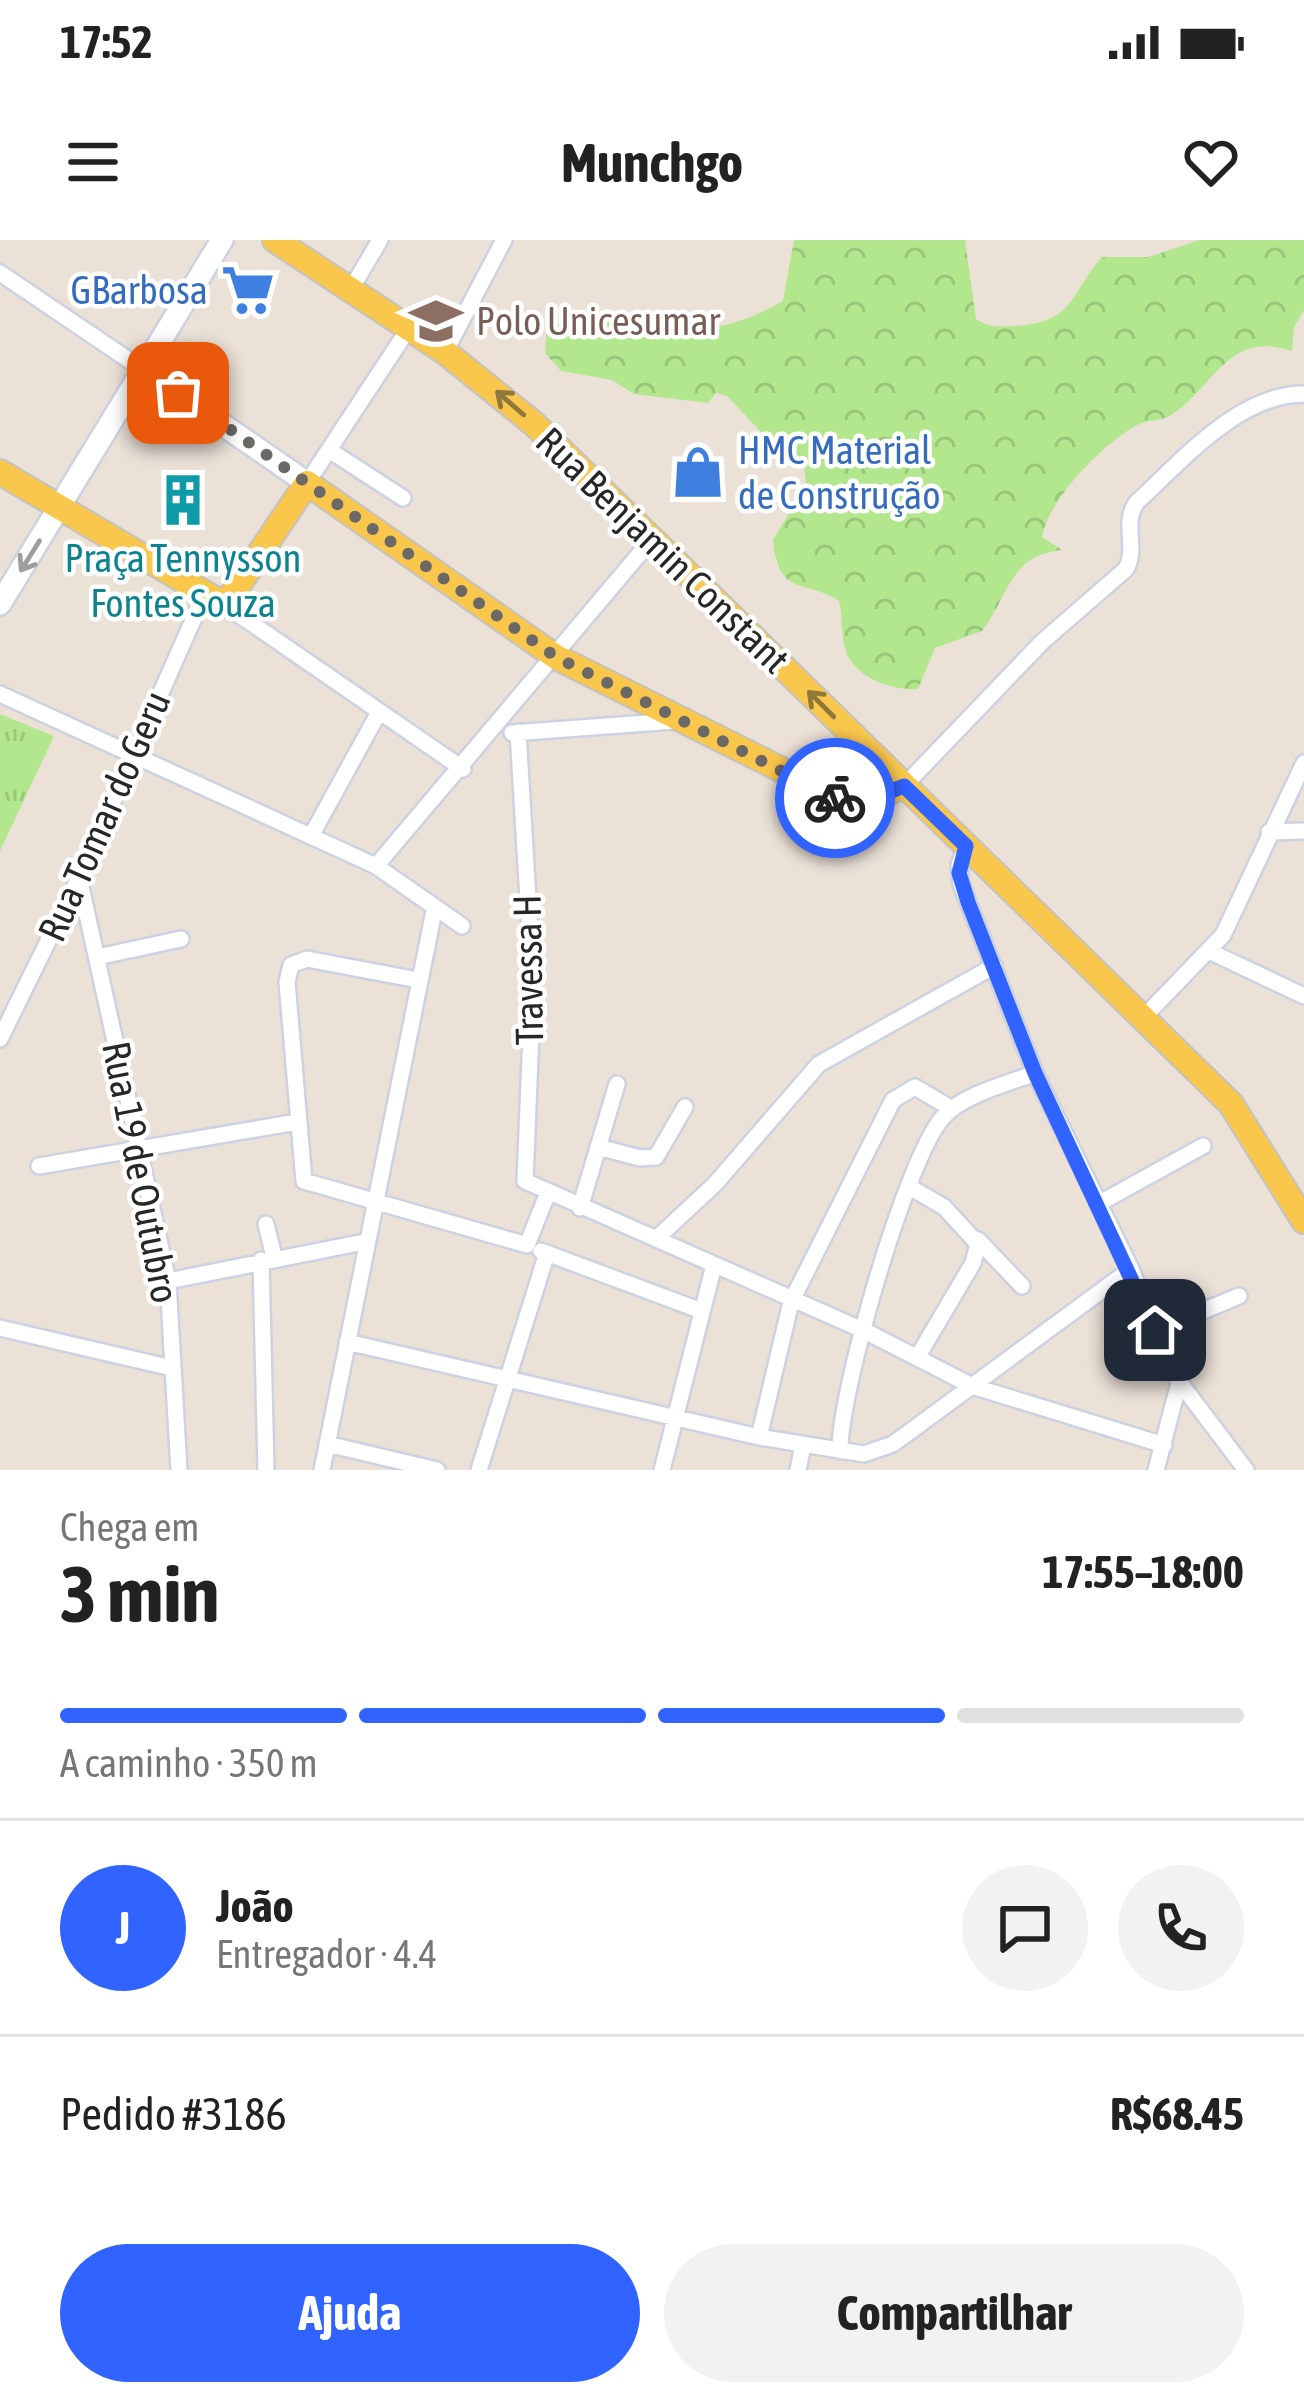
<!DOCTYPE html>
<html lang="pt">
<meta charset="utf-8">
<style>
:root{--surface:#fff;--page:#f2f2f2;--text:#222;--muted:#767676;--line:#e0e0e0;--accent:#3063ff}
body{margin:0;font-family:"Asap Condensed",sans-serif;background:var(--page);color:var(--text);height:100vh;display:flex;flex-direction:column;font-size:45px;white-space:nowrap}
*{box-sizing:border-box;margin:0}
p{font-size:39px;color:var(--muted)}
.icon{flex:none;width:66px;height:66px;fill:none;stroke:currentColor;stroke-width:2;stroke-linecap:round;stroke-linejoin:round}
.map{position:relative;height:1230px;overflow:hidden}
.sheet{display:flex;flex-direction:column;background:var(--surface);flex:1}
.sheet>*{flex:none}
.pin{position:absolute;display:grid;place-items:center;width:102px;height:102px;color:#fff;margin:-51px;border-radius:24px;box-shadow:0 6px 18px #0006}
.courier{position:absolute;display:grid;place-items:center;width:120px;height:120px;margin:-60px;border:9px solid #3063ff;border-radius:50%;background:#fff;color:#222;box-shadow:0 3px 15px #0007}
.summary em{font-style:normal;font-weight:700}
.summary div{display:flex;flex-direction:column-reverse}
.summary{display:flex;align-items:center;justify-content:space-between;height:204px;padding:0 60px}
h1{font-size:78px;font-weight:700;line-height:90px}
.bar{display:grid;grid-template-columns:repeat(4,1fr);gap:18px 12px;align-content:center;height:144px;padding:0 60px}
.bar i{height:15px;border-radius:9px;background:var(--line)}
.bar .selected{background:var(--accent)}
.bar p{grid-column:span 4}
.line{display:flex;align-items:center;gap:30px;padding:0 60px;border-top:3px solid var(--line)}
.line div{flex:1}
.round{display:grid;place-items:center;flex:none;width:126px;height:126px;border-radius:63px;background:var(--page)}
.button{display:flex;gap:24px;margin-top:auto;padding:24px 60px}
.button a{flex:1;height:138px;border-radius:72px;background:var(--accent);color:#fff;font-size:48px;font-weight:700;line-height:138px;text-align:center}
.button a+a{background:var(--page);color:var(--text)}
.status{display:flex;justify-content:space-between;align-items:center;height:84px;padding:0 60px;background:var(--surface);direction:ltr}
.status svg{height:33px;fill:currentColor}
header{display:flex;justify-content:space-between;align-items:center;height:156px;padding:0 60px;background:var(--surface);font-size:54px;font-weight:700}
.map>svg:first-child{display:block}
.grass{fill:url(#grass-tufts)}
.forest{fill:url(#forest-crowns)}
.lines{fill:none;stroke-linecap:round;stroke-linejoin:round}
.street-casing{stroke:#ccd2e2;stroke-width:20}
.secondary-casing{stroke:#ccd2e2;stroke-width:26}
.primary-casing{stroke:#c3c3c3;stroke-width:28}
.street{stroke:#fff;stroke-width:15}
.secondary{stroke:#fff;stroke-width:21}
.primary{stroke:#fac74d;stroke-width:24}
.oneway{stroke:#90773a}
.oneway2{stroke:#9e9e9e}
.done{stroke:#6c6865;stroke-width:12;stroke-dasharray:0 21.6}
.route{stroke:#3063ff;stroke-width:15}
.labels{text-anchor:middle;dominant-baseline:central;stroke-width:9;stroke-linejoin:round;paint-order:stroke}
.shop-label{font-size:39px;fill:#366cbe;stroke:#fff;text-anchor:end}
.education-label{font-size:39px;fill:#785e54;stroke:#fff;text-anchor:start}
.street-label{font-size:39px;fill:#272727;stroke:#fff}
.culture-label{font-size:39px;fill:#0d838f;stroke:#fff}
</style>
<div class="status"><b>17:52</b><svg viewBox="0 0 49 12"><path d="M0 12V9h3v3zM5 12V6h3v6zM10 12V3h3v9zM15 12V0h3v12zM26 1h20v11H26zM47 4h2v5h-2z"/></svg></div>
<header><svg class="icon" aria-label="menu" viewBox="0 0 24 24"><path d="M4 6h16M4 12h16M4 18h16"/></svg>Munchgo<svg class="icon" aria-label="heart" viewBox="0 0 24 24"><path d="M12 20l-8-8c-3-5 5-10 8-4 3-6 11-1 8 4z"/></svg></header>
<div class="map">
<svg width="1304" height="1230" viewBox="0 0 1304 1230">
<defs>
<pattern id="grass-tufts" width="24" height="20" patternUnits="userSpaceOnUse" patternTransform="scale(3)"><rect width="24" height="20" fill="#b2e78e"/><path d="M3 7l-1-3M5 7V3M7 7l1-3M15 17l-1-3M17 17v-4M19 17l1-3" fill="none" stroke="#99c67a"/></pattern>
<pattern id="forest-crowns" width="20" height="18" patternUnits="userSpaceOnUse" patternTransform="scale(3)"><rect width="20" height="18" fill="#b2e78e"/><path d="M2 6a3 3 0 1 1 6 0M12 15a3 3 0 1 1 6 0" fill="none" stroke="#99c67a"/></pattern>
</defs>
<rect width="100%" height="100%" fill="#ebe1d7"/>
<!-- grass -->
<path class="grass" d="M0,474L54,496L0,611Z"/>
<!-- forest -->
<path class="forest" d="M794,0H965L976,79C988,87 999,87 1014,86C1076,82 1068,56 1102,17H1149L1199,0H1304V70L1294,87L1292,111C1228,89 1215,147 1171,175C1161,182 1148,179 1137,185C1103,204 1049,258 1042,297L1062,310C1009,315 1009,356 982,391L935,408L918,449C892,451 853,437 845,409C841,394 843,377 839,361C805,338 779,359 773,300L806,245L804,222L762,193L727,156L716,153L708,163L634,154L612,140L561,131L545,113L547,88L569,79C658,79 696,111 783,61Z"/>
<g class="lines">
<!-- street casing -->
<g class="street-casing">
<path id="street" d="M0,33L145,131
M351,49L380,0
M445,112L504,0
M329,210L403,258
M307,243L409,88
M225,365L463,529
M0,454L376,626L462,686
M518,492L533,743L525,941L865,1091L972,1146L1164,1205
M512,493L674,481
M904,546L1042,402L1126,329C1138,307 1122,285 1136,263C1181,222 1238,154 1304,154
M1269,592L1304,591
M311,596L378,474
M966,606L959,625L961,644L1035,833L1131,1029L1172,1132L1246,1230
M376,626L653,298
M79,638L168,1041L179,1230
M1211,712L1304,756
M97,717L181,699
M418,740L307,719L291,725L287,742L304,941L527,1005L547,955
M1143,778L1223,695L1304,523
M0,799L79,638L205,353
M598,907L640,918L656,917L685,867
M39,926L297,882
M908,946L944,967L978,1004L973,1023L918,1116
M1098,964L1203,906
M580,968L617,844
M266,984L274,1017
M657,998L715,944L819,824L994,726
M978,1000L1022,1046
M541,1011L699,1070
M261,1020L266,1230
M168,1041L364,1002
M0,1088L172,1128
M1155,1091L1239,1056
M347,1102L759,1197L864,1214L893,1204L1131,1029
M759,1197L791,1062L893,860L915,847L952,869
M327,1204L437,1230
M840,1211C839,1153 906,919 943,877C964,854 1007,844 1035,833
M322,1230L434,671
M479,1230L547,1013
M662,1230L714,1025
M798,1230L803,1205
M1156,1230L1179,1143"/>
</g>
<!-- secondary casing -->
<g class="secondary-casing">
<path id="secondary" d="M145,131L307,243
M0,364L222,0"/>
</g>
<!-- primary casing -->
<g class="primary-casing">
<path id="primary" d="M275,0L445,112L533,183L1231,864L1304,981
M0,232L225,365L307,243L556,417L842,560L867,561L904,546"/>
</g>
<!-- street -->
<use href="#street" class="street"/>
<!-- secondary -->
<use href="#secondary" class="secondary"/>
<!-- primary -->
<use href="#primary" class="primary"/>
</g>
<!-- one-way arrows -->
<defs><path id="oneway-shaft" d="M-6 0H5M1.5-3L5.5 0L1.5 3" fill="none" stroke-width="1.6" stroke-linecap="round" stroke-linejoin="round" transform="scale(3)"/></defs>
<g class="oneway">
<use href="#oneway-shaft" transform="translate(510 163) rotate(-139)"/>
<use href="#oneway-shaft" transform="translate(821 464) rotate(-135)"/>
</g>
<use class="oneway2" href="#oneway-shaft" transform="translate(30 316) rotate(122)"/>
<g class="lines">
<!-- done -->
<path class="done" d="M178,153L556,417L835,558"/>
<!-- route -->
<path class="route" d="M835,558L866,561L904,546L966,606L959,633L968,662L1035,833L1155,1090"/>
</g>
<!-- icons -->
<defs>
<g id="supermarket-bare" transform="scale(4.14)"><path d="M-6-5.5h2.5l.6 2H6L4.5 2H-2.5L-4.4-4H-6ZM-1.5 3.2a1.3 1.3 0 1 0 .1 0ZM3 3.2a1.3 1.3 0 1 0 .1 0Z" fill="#3f7fe0" stroke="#fff" stroke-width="2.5" paint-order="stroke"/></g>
<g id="university-bare" transform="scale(4.14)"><path d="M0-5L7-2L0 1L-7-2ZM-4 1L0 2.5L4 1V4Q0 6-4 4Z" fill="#8d6e63" stroke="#fff" stroke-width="2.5" paint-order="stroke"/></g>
<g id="shop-bare" transform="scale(4.14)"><path d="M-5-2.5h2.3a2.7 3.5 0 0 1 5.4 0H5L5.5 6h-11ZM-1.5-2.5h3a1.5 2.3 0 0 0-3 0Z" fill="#3f7fe0" stroke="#fff" stroke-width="2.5" paint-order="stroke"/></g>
<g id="building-bare" transform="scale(4.14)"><path d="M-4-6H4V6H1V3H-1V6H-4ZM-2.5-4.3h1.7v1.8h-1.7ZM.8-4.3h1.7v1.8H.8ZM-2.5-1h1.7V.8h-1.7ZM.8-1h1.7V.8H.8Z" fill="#0f9aa8" stroke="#fff" stroke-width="2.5" paint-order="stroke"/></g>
</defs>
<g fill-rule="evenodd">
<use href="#supermarket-bare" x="248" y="50"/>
<use href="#university-bare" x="436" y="81"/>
<use href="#shop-bare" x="698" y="232"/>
<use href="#building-bare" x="183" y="260"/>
</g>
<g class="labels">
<!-- shop labels -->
<g class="shop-label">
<text x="208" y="50">GBarbosa</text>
<text x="738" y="210" text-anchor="start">HMC Material<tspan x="738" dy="45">de Construção</tspan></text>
</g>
<!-- education labels -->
<g class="education-label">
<text x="476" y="81">Polo Unicesumar</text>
</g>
<!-- street labels -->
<g class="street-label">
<text transform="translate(663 310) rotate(44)">Rua Benjamin Constant</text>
<text transform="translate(104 576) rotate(-66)">Rua Tomar do Geru</text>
<text transform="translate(528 730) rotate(-91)">Travessa H</text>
<text transform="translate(141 932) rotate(79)">Rua 19 de Outubro</text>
</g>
<!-- culture labels -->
<g class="culture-label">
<text x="183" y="318">Praça Tennysson<tspan x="183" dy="45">Fontes Souza</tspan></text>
</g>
</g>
</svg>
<div class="pin" style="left:178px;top:153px;background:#ea580c"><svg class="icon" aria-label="bag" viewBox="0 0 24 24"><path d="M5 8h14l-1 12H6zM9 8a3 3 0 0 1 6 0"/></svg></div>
<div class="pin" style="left:1155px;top:1090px;background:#1f2937"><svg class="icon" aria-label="home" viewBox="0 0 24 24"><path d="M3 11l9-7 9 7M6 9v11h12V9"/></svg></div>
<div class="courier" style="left:835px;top:558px"><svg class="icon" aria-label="bike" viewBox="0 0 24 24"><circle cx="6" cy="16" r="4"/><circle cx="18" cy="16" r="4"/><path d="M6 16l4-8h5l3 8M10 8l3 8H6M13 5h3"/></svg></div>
</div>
<section class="sheet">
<div class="summary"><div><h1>3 min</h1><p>Chega em</p></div><em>17:55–18:00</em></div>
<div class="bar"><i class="selected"></i><i class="selected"></i><i class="selected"></i><i></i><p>A caminho · 350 m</p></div>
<div class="line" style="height:216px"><b class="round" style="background:var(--accent);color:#fff">J</b><div><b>João</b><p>Entregador · 4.4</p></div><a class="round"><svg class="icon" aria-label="chat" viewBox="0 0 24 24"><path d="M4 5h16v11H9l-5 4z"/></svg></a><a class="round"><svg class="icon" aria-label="phone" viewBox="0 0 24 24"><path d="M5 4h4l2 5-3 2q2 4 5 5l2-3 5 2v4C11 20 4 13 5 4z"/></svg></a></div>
<div class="line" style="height:156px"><div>Pedido #3186</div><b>R$68.45</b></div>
<div class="button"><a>Ajuda</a><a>Compartilhar</a></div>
</section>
